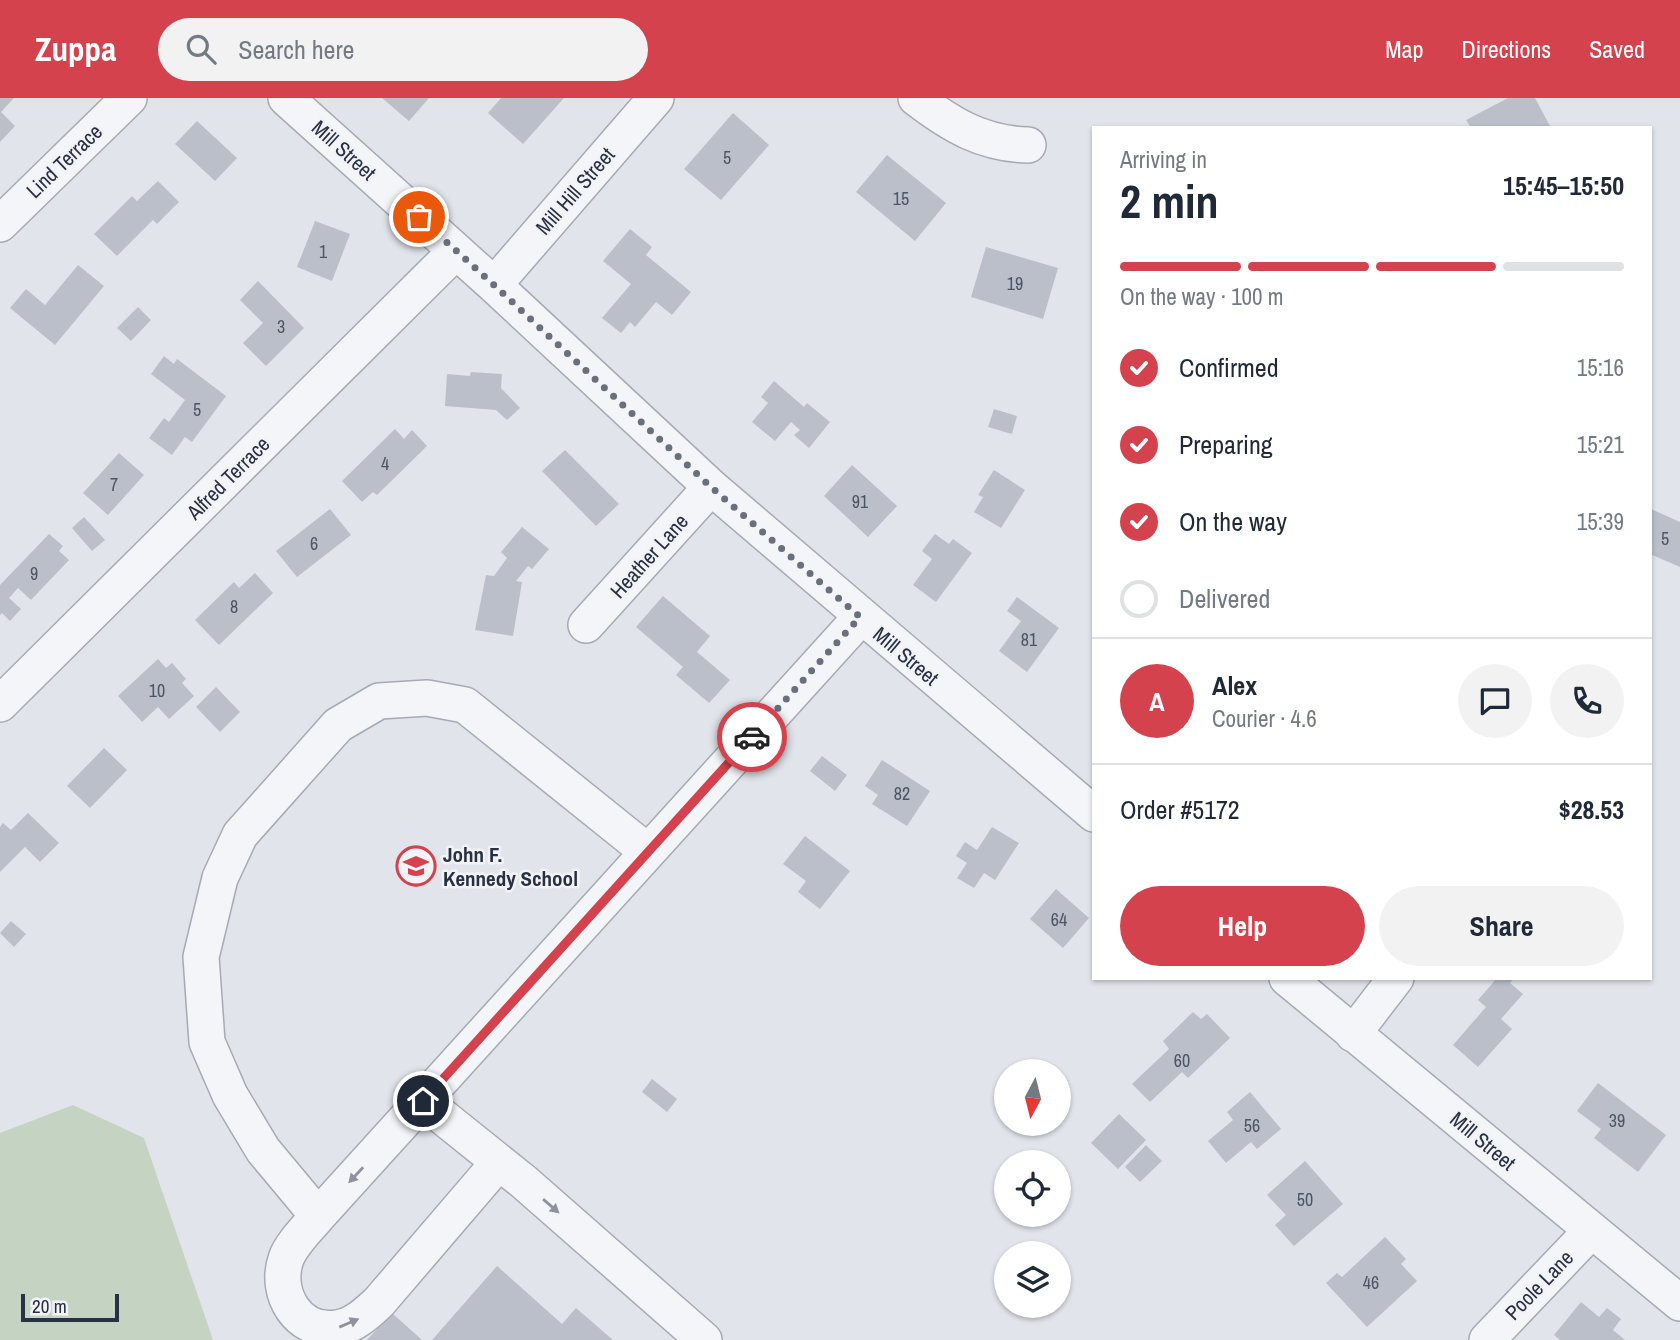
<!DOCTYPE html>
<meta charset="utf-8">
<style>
:root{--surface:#fff;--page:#f2f2f3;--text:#1f2937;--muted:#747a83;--line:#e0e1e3;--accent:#d3424d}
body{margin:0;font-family:"Archivo Narrow",sans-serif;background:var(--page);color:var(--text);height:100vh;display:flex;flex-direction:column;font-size:26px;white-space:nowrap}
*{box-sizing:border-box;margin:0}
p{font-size:23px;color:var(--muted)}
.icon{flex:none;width:38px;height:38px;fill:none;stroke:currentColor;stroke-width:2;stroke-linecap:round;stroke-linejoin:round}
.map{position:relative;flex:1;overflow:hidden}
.details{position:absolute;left:1092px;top:28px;width:560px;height:854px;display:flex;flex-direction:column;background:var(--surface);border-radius:0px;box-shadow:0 2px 5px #0004}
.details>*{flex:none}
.needle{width:46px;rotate:187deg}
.buttons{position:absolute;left:994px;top:961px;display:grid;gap:14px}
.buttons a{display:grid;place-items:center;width:77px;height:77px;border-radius:50%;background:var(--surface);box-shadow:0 2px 5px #0004;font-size:35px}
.scale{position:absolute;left:21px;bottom:18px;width:98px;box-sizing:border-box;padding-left:7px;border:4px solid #283043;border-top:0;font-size:19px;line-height:24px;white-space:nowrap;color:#283043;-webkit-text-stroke:5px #f1f3f7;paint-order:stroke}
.pin{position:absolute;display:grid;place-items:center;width:60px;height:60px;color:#fff;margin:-30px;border:4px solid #fff;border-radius:50%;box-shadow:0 2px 7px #0007}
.courier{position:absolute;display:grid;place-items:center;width:70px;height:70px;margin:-35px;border:5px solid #d3424d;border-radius:50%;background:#fff;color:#222;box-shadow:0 2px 9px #0007}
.summary em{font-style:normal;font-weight:800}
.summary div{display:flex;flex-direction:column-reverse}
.summary{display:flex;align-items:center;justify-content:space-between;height:119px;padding:0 28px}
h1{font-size:46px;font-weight:800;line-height:52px}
.bar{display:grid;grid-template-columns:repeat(4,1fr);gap:10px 7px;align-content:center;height:84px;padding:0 28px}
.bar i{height:9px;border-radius:5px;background:var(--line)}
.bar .active{background:var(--accent)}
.bar p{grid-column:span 4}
.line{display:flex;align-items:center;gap:18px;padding:0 28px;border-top:2px solid var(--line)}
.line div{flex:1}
.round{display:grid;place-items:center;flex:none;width:74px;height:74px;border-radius:37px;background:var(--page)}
ol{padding:0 28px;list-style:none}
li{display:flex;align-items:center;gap:21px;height:77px}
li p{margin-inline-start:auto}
li .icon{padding:7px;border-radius:50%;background:var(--accent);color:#fff;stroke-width:4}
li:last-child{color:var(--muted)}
li i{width:38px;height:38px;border:4px solid var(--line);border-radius:50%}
.primary-button{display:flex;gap:14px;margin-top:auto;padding:14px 28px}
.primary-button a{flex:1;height:80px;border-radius:42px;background:var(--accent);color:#fff;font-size:28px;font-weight:800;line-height:80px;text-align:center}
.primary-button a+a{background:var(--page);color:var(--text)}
header{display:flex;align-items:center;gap:42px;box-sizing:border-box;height:98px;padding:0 35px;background:var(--accent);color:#fff}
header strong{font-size:33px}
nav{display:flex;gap:38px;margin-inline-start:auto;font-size:24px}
.search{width:490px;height:63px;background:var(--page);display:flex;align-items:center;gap:18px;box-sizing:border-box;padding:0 24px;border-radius:38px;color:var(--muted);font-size:26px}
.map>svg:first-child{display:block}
.green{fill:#c5d4c2}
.building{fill:#bbbfca}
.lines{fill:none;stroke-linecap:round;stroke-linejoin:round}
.minor-casing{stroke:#a6aab5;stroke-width:38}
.minor{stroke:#f4f5f8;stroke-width:35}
.oneway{fill:#8e929e}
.done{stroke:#696f7d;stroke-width:7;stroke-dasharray:0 12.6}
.route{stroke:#d3424d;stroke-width:9}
.labels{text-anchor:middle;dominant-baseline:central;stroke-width:5;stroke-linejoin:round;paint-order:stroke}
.number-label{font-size:18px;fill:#4d5465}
.street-label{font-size:21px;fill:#283043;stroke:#f1f3f7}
.poi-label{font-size:21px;font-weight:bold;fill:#283043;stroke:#f1f3f7;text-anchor:start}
</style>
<header>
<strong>Zuppa</strong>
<div class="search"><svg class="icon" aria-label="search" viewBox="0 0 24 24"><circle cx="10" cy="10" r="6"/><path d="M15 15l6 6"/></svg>Search here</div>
<nav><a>Map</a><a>Directions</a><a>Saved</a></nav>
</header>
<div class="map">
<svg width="1680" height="1242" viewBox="0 0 1680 1242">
<rect width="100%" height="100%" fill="#e1e4ea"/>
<!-- green -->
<path class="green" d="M73,1007L144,1040L213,1242H0V1035Z"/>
<!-- building -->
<path class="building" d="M0,0H14L1,14L15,28L0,44Z
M382,0H429L409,23Z
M501,0H564L523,46L488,15Z
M1508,0H1535L1551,30H1471L1466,22Z
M733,15L769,47L721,102L684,71Z
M197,23L237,60L215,83L175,46Z
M887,57L946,105L915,143L856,94Z
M158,83L179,104L157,126L153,122L117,158L94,136L132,98L137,103Z
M315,123L350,136L332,183L297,169Z
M630,131L652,149L646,157L691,194L672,217L656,204L635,229L630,224L621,235L602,220L631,186L603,163Z
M986,149L1058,170L1043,221L971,199Z
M78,167L104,188L55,247L10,210L26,191L45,207Z
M258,183L304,230L266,268L243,245L263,225L240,202Z
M138,209L151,222L131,243L117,230Z
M164,258L174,266L177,261L226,298L192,344L185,339L172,357L149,340L164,320L169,324L185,302L151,276Z
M471,274L502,276L501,290L520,310L507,322L496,312L445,308L447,276L470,278Z
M774,283L804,309L807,305L830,324L809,350L794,337L800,332L791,324L775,343L752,324L768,305L761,299Z
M994,311L1017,318L1012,336L988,329Z
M395,331L404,341L412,332L427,348L377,397L373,394L362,404L342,383Z
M565,352L619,406L596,428L542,373Z
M119,355L144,377L108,417L83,395Z
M852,367L897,408L868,439L824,398Z
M994,372L1025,392L1001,430L974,414L983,399L978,397Z
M330,411L351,437L297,479L276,453Z
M1651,411L1680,424V469L1650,456Z
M84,419L105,442L92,453L72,430Z
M522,429L549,451L532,471L528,468L516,483L522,484L513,538L475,532L486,477L494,478L507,460L501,454Z
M49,436L63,448L59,453L69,462L31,502L18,490L9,500L21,511L10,523L2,515L0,517V487Z
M935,436L949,446L953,441L972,455L936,504L913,487L932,461L922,453Z
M255,475L273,495L219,547L195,522L234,484L239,490Z
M663,498L710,538L697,554L730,582L709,605L676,577L683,569L636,529Z
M1017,499L1059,530L1027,574L999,553L1021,523L1007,513Z
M158,561L166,570L172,565L186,581L182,585L194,598L169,621L158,609L142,624L118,598Z
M216,589L240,614L220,634L196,609Z
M104,650L127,672L90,710L67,688Z
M822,658L847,677L835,693L810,673Z
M882,662L930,693L907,728L872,706L878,697L865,688Z
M28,715L59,745L40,764L25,749L0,774V729L3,725L11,732Z
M992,729L1019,745L995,782L984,775L974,790L957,780L967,765L956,758L965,744L977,752Z
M805,738L850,773L820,811L798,794L806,783L783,766Z
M1056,791L1089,820L1063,850L1030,821Z
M11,823L26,836L14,849L0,835Z
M1497,880H1514L1510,885L1523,896L1501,921L1512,931L1478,969L1453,947L1486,909L1478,902Z
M1193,914L1201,921L1207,916L1230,940L1188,980L1182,974L1150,1004L1132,986L1169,951L1163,943Z
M652,981L677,1001L667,1014L642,994Z
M1598,985L1666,1037L1638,1074L1594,1040L1601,1031L1577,1013Z
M1250,994L1281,1031L1257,1051L1251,1044L1226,1065L1208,1043L1233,1022L1227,1014Z
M1119,1016L1146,1042L1118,1071L1091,1045Z
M1146,1047L1162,1063L1140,1084L1125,1069Z
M1305,1063L1343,1106L1294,1148L1275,1127L1286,1117L1267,1097Z
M1385,1139L1406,1161L1401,1166L1417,1183L1367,1229L1326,1185L1337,1175L1342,1179Z
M497,1168L562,1226L576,1210L613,1242H432Z
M1581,1204L1599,1219L1607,1210L1621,1221L1613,1232L1625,1242H1560L1554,1237Z
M392,1215L422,1242H367Z"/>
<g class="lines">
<!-- minor casing -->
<g class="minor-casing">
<path id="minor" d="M286,0L494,187L711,389L1094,716
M916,0C951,27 983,46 1028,47
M0,126L129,0
M494,187L656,0
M586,527L711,389
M0,606L456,153
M1287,880L1680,1205
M1353,936L1396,880
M423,1003L524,1084L704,1242
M499,1064L379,1204C367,1215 354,1228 337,1230C298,1236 274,1195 286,1161C291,1146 308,1130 318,1118L861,519
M318,1118L263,1052L230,997L207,944L201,859L220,780L240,737L338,627L379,603L427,600L465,607L648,754
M1487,1242L1591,1133"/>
</g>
<!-- minor -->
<use href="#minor" class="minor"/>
</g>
<!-- one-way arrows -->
<defs><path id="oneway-solid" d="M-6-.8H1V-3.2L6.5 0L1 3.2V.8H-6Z" transform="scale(1.75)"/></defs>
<g class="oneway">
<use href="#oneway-solid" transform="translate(356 1077) rotate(133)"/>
<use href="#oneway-solid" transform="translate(551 1108) rotate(41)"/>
<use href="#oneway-solid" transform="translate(349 1225) rotate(-23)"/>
</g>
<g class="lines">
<!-- done -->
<path class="done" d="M419,119L494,187L711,389L860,519L752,639"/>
<!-- route -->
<path class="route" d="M423,1003L752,639"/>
</g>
<!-- icons -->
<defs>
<g id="school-ring" transform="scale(2.0125)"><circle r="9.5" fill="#f1f3f7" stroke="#d3424d" stroke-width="1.5"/><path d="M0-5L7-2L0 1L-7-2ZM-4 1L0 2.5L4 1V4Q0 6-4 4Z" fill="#d3424d"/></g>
</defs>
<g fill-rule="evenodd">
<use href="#school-ring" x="416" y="768"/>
</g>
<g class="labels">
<!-- number labels -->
<g class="number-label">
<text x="727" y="59">5</text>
<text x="901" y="100">15</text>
<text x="323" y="153">1</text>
<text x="1015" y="185">19</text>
<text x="281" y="228">3</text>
<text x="197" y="311">5</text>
<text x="385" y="365">4</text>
<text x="114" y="386">7</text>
<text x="860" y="403">91</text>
<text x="1665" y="440">5</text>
<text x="314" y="445">6</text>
<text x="34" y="475">9</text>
<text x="234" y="508">8</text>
<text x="1029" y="541">81</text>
<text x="157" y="592">10</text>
<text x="902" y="695">82</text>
<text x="1059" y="821">64</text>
<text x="1182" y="962">60</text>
<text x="1617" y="1022">39</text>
<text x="1252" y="1027">56</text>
<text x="1305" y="1101">50</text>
<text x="1371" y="1184">46</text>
</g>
<!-- street labels -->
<g class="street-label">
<text transform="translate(344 52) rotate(42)">Mill Street</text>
<text transform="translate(64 63) rotate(-44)">Lind Terrace</text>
<text transform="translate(575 93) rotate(-49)">Mill Hill Street</text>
<text transform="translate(228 380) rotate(-45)">Alfred Terrace</text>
<text transform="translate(649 458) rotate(-48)">Heather Lane</text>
<text transform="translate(906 558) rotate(40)">Mill Street</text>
<text transform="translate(1483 1043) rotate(40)">Mill Street</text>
<text transform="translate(1539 1187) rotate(-46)">Poole Lane</text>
</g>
<!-- poi labels -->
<g class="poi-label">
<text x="443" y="756">John F.<tspan x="443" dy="24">Kennedy School</tspan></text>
</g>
</g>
</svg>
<div class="buttons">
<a><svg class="needle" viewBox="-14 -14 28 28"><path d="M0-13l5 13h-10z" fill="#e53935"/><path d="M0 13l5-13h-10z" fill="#747a83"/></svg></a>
<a><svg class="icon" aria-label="locate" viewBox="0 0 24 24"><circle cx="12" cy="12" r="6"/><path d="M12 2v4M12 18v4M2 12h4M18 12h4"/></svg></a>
<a><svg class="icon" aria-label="layers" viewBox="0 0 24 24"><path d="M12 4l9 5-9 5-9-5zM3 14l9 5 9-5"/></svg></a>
</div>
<div class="scale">20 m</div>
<div class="pin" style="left:419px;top:119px;background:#ea580c"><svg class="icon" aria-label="bag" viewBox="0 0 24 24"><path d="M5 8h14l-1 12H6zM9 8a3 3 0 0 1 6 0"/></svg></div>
<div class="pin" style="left:423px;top:1003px;background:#1f2937"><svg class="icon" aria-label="home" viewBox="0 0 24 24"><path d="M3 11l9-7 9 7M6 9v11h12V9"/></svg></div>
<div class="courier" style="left:752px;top:639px"><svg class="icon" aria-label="car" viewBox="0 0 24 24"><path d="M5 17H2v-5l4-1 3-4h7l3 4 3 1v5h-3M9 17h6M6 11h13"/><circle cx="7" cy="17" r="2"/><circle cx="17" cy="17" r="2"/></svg></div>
<section class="details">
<div class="summary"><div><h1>2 min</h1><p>Arriving in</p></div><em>15:45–15:50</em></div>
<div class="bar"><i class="active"></i><i class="active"></i><i class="active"></i><i></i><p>On the way · 100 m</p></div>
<ol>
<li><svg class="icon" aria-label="check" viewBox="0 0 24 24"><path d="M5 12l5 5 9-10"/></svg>Confirmed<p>15:16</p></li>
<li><svg class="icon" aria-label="check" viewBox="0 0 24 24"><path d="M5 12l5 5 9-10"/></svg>Preparing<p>15:21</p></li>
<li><svg class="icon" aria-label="check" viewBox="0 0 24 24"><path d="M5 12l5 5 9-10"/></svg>On the way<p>15:39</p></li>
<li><i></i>Delivered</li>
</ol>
<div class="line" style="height:126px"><b class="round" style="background:var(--accent);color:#fff">A</b><div><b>Alex</b><p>Courier · 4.6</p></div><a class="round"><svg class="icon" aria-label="chat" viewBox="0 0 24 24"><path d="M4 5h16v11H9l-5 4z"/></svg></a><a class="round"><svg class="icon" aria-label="phone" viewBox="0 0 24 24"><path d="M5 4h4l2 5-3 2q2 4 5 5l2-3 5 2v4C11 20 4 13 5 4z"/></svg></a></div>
<div class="line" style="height:91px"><div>Order #5172</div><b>$28.53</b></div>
<div class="primary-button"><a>Help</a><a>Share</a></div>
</section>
</div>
